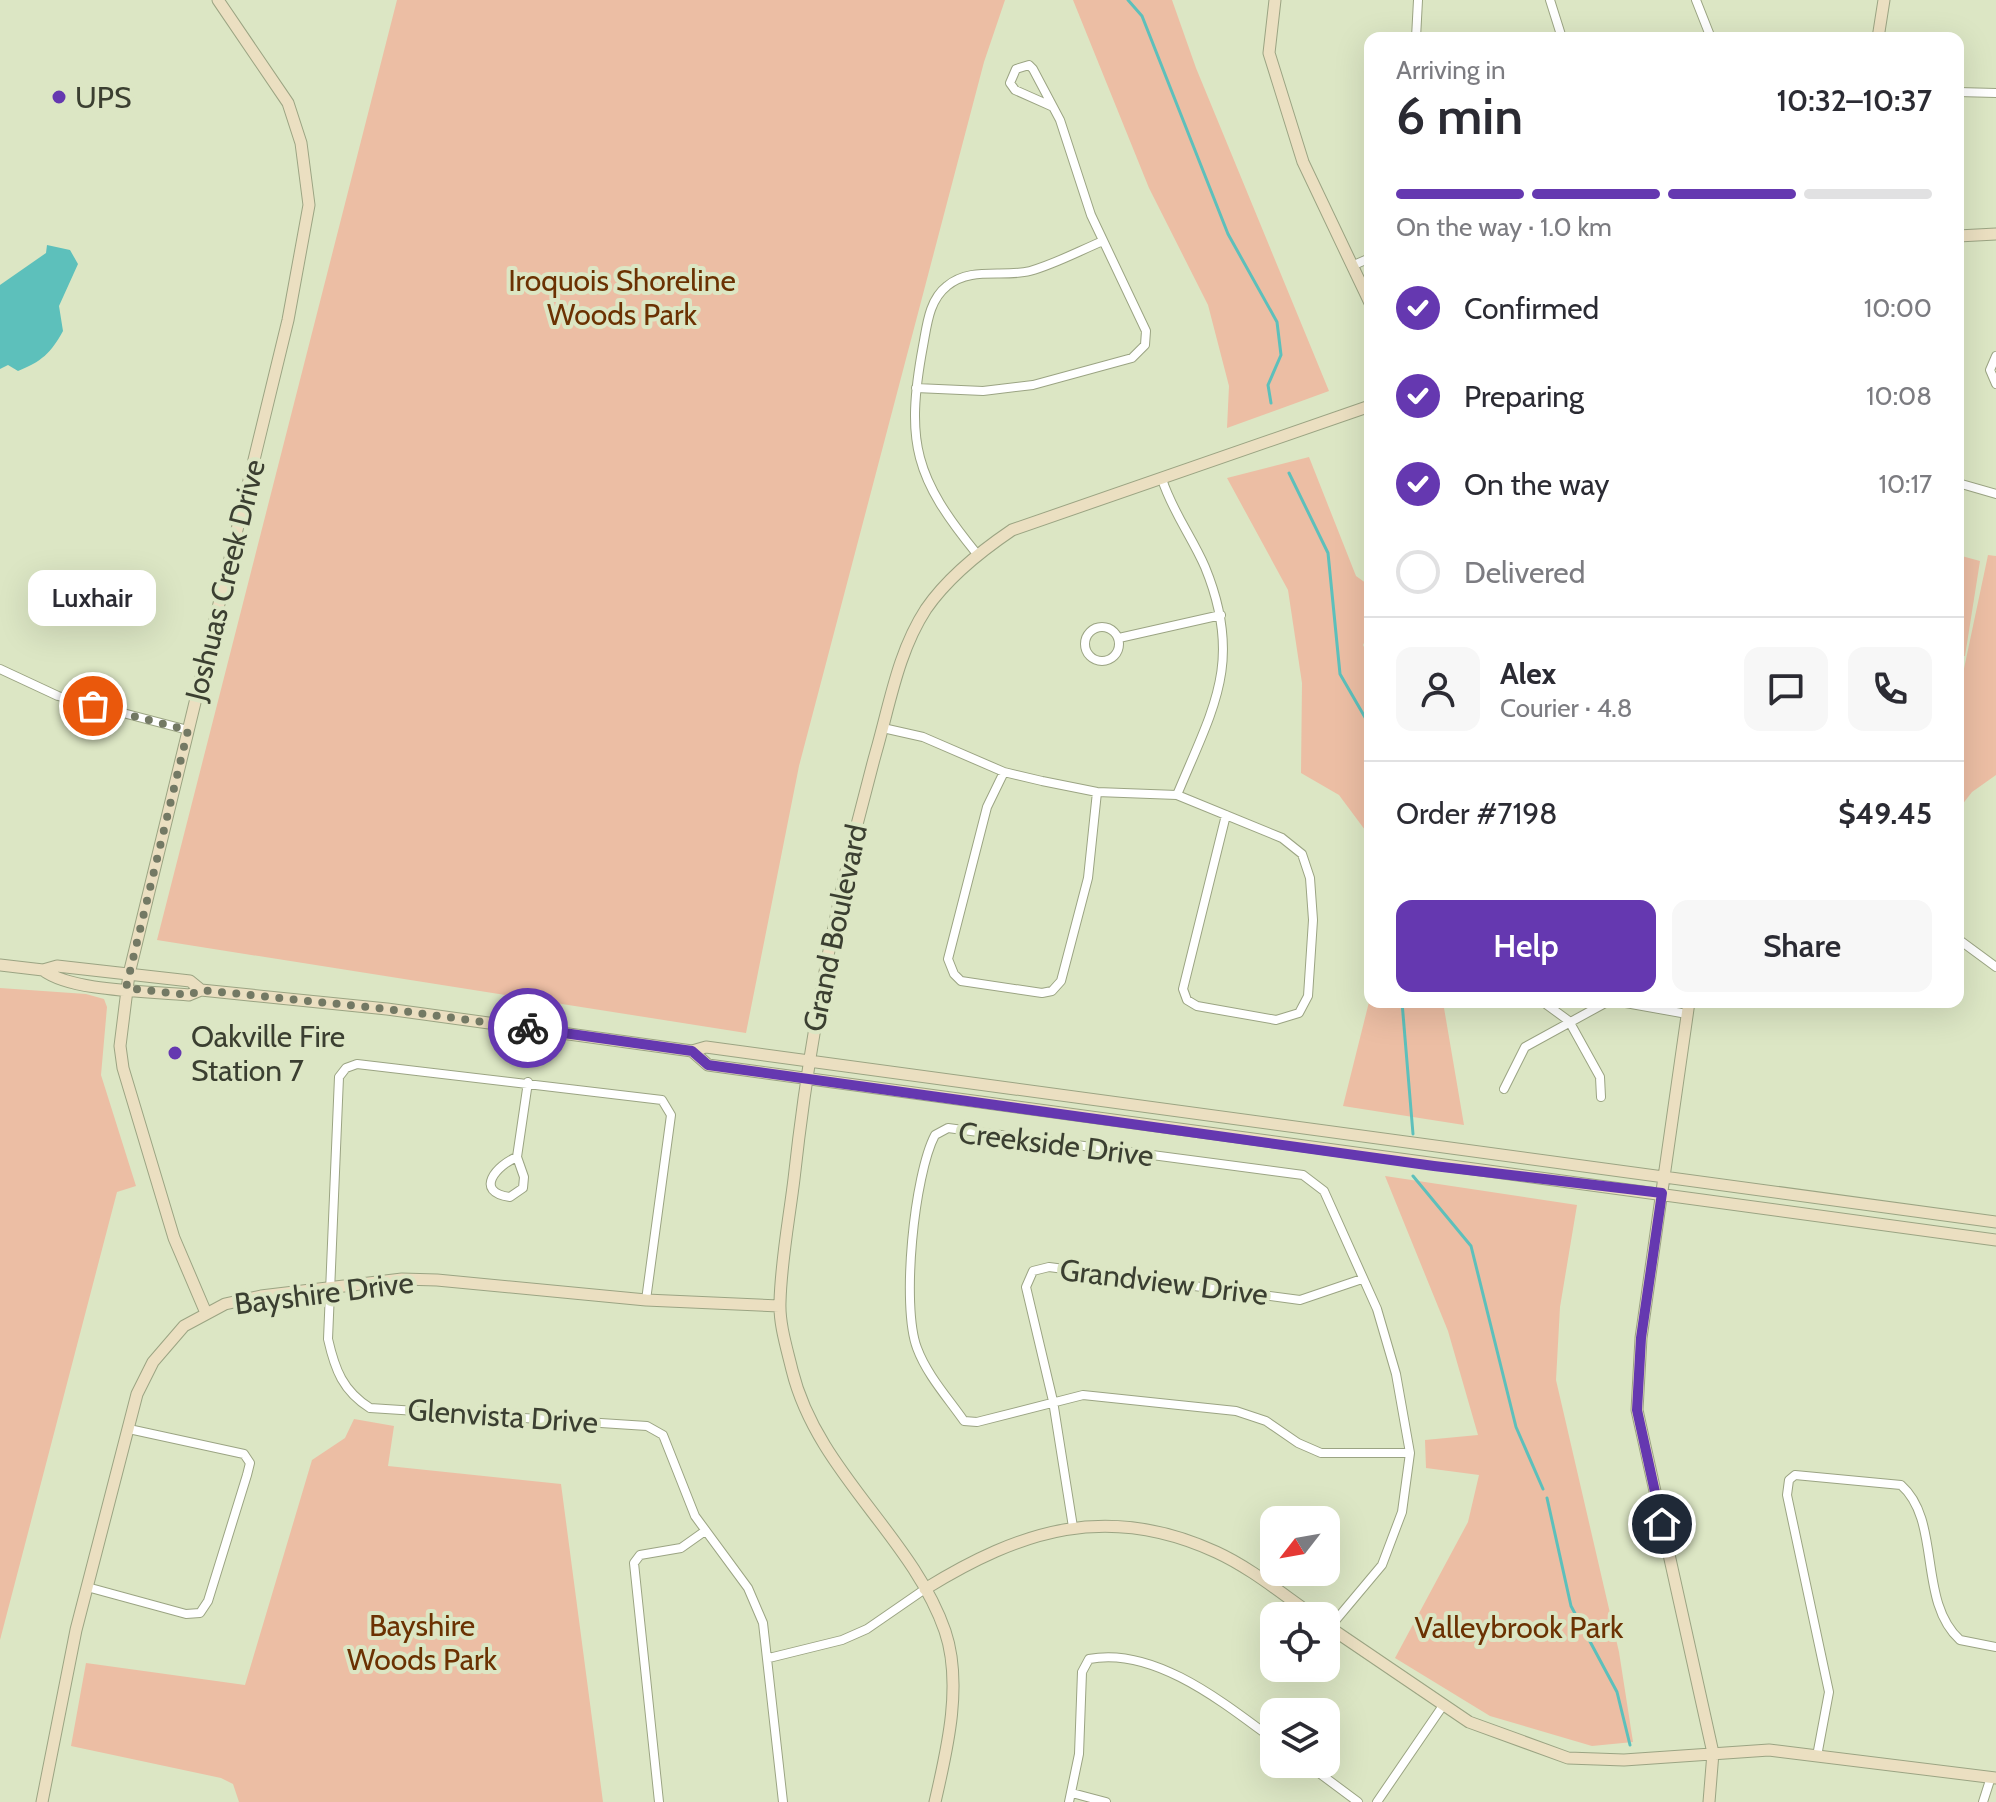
<!DOCTYPE html>
<meta charset="utf-8">
<style>
:root{--surface:#fff;--page:#f7f7f7;--text:#2b2b33;--muted:#7c7c81;--line:#e1e1e2;--accent:#6538b0}
body{margin:0;font-family:Cabin,sans-serif;background:var(--page);color:var(--text);height:100vh;display:flex;flex-direction:column;font-size:30px;white-space:nowrap}
*{box-sizing:border-box;margin:0}
p{font-size:26px;color:var(--muted)}
.icon{flex:none;width:44px;height:44px;fill:none;stroke:currentColor;stroke-width:2;stroke-linecap:round;stroke-linejoin:round}
.map{position:relative;flex:1;overflow:hidden}
.details{position:absolute;left:1364px;top:32px;width:600px;height:976px;display:flex;flex-direction:column;background:var(--surface);border-radius:16px;box-shadow:0 8px 32px #0002}
.details>*{flex:none}
.needle{width:52px;rotate:239deg}
.fabs{position:absolute;left:1260px;top:1506px;display:grid;gap:16px}
.fabs a{display:grid;place-items:center;width:80px;height:80px;border-radius:16px;background:var(--surface);box-shadow:0 8px 32px #0002;font-size:40px}
.pin{position:absolute;display:grid;place-items:center;width:68px;height:68px;color:#fff;margin:-34px;border:4px solid #fff;border-radius:50%;box-shadow:0 2px 8px #0007}
.courier{position:absolute;display:grid;place-items:center;width:80px;height:80px;margin:-40px;border:6px solid #6538b0;border-radius:50%;background:#fff;color:#222;box-shadow:0 2px 10px #0007}
.bubble{position:absolute;height:56px;border-radius:16px;background:var(--surface);box-shadow:0 8px 32px #0002;font-size:26px;font-weight:600;line-height:56px;text-align:center}
.summary em{font-style:normal;font-weight:600}
.summary div{display:flex;flex-direction:column-reverse}
.summary{display:flex;align-items:center;justify-content:space-between;height:136px;padding:0 32px}
h1{font-size:52px;font-weight:600;line-height:60px}
.bar{display:grid;grid-template-columns:repeat(4,1fr);gap:12px 8px;align-content:center;height:96px;padding:0 32px}
.bar i{height:10px;border-radius:6px;background:var(--line)}
.bar .current{background:var(--accent)}
.bar p{grid-column:span 4}
.line{display:flex;align-items:center;gap:20px;padding:0 32px;border-top:2px solid var(--line)}
.line div{flex:1}
.round{display:grid;place-items:center;flex:none;width:84px;height:84px;border-radius:16px;background:var(--page)}
ol{padding:0 32px;list-style:none}
li{display:flex;align-items:center;gap:24px;height:88px}
li p{margin-inline-start:auto}
li .icon{padding:8px;border-radius:50%;background:var(--accent);color:#fff;stroke-width:4}
li:last-child{color:var(--muted)}
li i{width:44px;height:44px;border:4px solid var(--line);border-radius:50%}
.cta{display:flex;gap:16px;margin-top:auto;padding:16px 32px}
.cta a{flex:1;height:92px;border-radius:16px;background:var(--accent);color:#fff;font-size:32px;font-weight:600;line-height:92px;text-align:center}
.cta a+a{background:var(--page);color:var(--text)}
.map>svg:first-child{display:block}
.green{fill:#ecbea4}
.water{fill:#5dc0bb}
.lines{fill:none;stroke-linecap:round;stroke-linejoin:round}
.stream{stroke:#5dc0bb;stroke-width:3}
.street-casing{stroke:#9ba483;stroke-width:10}
.secondary-casing{stroke:#9ba483;stroke-width:13}
.street{stroke:#fff;stroke-width:8}
.secondary{stroke:#ebdfc1;stroke-width:11}
.done{stroke:#737964;stroke-width:8;stroke-dasharray:0 14.4}
.route{stroke:#6538b0;stroke-width:10}
.poi-dot{fill:#6538b0;stroke:#dce6c4;stroke-width:3}
.labels{text-anchor:middle;dominant-baseline:central;stroke-width:8;stroke-linejoin:round;paint-order:stroke}
.poi-label{font-size:30px;fill:#3b3f31;stroke:#dce6c4;text-anchor:start}
.park-label{font-size:30px;fill:#6b3102;stroke:#dce6c4}
.street-label{font-size:30px;fill:#3b3f31;stroke:#dce6c4}
</style>
<div class="map">
<svg width="1996" height="1802" viewBox="0 0 1996 1802">
<rect width="100%" height="100%" fill="#dce6c4"/>
<!-- green -->
<path class="green" d="M397,0H1005L984,62L799,766L746,1033L157,940Z
M1073,0H1172L1196,68L1329,391L1227,428L1229,386L1208,305L1149,188Z
M1309,457L1356,576L1370,586V630L1363,645L1370,659V875L1365,830L1339,795L1301,773L1302,683L1288,590L1227,478Z
M1958,555L1980,561L1965,656H1958Z
M1988,555L1996,556V775L1972,792L1958,810V697Z
M0,988L86,994L104,999L107,1007L101,1075L136,1186L117,1192L0,1640Z
M1370,998V1002H1443L1464,1125L1343,1106Z
M1385,1176L1577,1205L1560,1307L1556,1380L1619,1652L1633,1742L1592,1746L1490,1716L1395,1658L1468,1522L1479,1475L1426,1468L1425,1440L1478,1435L1448,1331Z
M354,1419L394,1426L388,1466L561,1484L603,1802H239L233,1784L221,1778L71,1746L86,1663L245,1685L312,1460L345,1438Z"/>
<!-- water -->
<path class="water" d="M47,245L70,250L78,264L59,306L63,331C51,353 41,362 18,371L8,365L0,369V285L46,253Z"/>
<g class="lines">
<!-- stream -->
<path class="stream" d="M1128,0L1142,16L1228,234L1277,322L1281,355L1268,385L1271,403
M1289,473L1328,553L1340,674L1370,726
M1402,1002L1413,1134
M1413,1176L1471,1246L1516,1427L1543,1489
M1547,1498L1571,1606L1617,1692L1630,1745"/>
<!-- street casing -->
<g class="street-casing">
<path id="street" d="M1550,0L1562,38
M1696,0L1711,38
M1416,38L1418,0
M1958,92L1996,93
M1354,265L1370,258
M1996,356L1990,370L1996,384
M916,388L983,391L1033,385L1132,358L1145,345L1146,331L1091,215L1060,120L1033,69L1029,65L1016,69L1010,83L1015,90L1051,106
M1162,479C1172,511 1192,537 1205,567C1244,662 1213,708 1177,795
M1958,483L1996,494
M977,554C915,478 905,443 923,346C927,325 929,300 947,286C971,266 1003,278 1030,271C1055,264 1079,251 1103,241
M1085 644a17 17 0 1 1 34 0a17 17 0 1 1-34 0Z
M1119,638L1221,615
M0,669L58,696L188,730
M883,728L923,737L1004,772L1042,781L1097,792L1177,795L1282,838L1302,854L1310,878L1313,920L1308,996L1299,1013L1276,1020L1197,1006L1187,1000L1183,989L1226,815
M1004,772L987,807L948,959L954,974L961,981L1042,993L1052,991L1061,981L1088,878L1097,792
M1958,939L1996,967
M1543,1002L1569,1021L1600,1077L1601,1097
M1620,1002L1687,1014
M1504,1089L1525,1047L1607,1002
M517,1157L524,1177L523,1188L510,1197C473,1192 497,1165 517,1157Z
M517,1157L528,1082
M646,1300L671,1115L662,1100L357,1064L346,1068L339,1077L328,1339C335,1370 343,1391 370,1408L647,1426L663,1435L695,1516L748,1588L763,1623L783,1802
M1073,1527L1053,1401L1026,1287L1033,1271L1049,1267L1300,1300L1362,1279
M87,1587L186,1614L200,1613L208,1601L247,1475L250,1463L244,1454L129,1429
M1330,1627L1382,1565L1402,1512L1410,1453L1396,1374L1377,1309L1324,1191L1303,1175L948,1128L935,1135C914,1175 901,1306 917,1348C927,1375 948,1398 964,1421L977,1422L1083,1395L1236,1411L1266,1421L1298,1443L1321,1453H1410
M769,1658L842,1640L867,1629L925,1589
M1817,1756L1829,1692L1787,1495L1789,1480L1795,1475L1901,1485C1942,1521 1917,1601 1960,1640L1996,1647
M1307,1764L1358,1802
M1072,1793L1106,1802
M659,1802L634,1563L640,1555L681,1548L705,1531
M1069,1802L1079,1754L1082,1672L1089,1659C1154,1646 1224,1703 1274,1740
M1377,1802L1442,1707
M1983,1802L1991,1777"/>
</g>
<!-- secondary casing -->
<g class="secondary-casing">
<path id="secondary" d="M1275,0L1269,53L1303,162L1370,303
M1878,38L1884,0
M1958,236L1996,234
M0,965L43,970L57,966L190,981L201,990
M43,970C72,992 150,991 189,995L201,990L387,1009L692,1051L706,1047L1996,1222
M1689,1002L1641,1338L1637,1410L1713,1753L1709,1802
M692,1051L708,1065L1996,1240
M206,1313L174,1238L123,1068L120,1046L129,974L288,320L309,205L301,143L288,103L218,0
M925,1589C1021,1530 1107,1502 1216,1552C1251,1568 1282,1594 1314,1616
M1326,1625L1469,1722L1568,1758L1624,1760L1769,1750L1996,1778
M42,1802L76,1630L137,1394L153,1362L184,1326L225,1304L261,1296L402,1279L437,1280L646,1300L779,1306
M935,1802C947,1750 963,1684 945,1631C912,1536 817,1472 792,1370C787,1349 779,1324 780,1302C781,1261 789,1220 794,1179C810,1033 837,893 876,752C890,703 898,652 926,609C948,577 981,551 1012,530L1370,406"/>
</g>
<!-- street -->
<use href="#street" class="street"/>
<!-- secondary -->
<use href="#secondary" class="secondary"/>
</g>
<g class="lines">
<!-- done -->
<path class="done" d="M93,706L188,730L126,988L189,995L201,990L387,1009L528,1028"/>
<!-- route -->
<path class="route" d="M528,1028L692,1051L708,1065L1434,1166L1662,1193L1641,1338L1637,1410L1662,1524"/>
</g>
<!-- markers -->
<g class="poi-dot">
<circle cx="59" cy="97" r="8"/>
<circle cx="175" cy="1053" r="8"/>
</g>
<g class="labels">
<!-- poi labels -->
<g class="poi-label">
<text x="75" y="97">UPS</text>
<text x="191" y="1036">Oakville Fire<tspan x="191" dy="34">Station 7</tspan></text>
</g>
<!-- park labels -->
<g class="park-label">
<text x="622" y="280">Iroquois Shoreline<tspan x="622" dy="34">Woods Park</tspan></text>
<text x="422" y="1625">Bayshire<tspan x="422" dy="34">Woods Park</tspan></text>
<text x="1519" y="1627">Valleybrook Park</text>
</g>
<!-- street labels -->
<g class="street-label">
<text transform="translate(225 580) rotate(-76)">Joshuas Creek Drive</text>
<text transform="translate(835 928) rotate(-78)">Grand Boulevard</text>
<text transform="translate(1056 1144) rotate(7)">Creekside Drive</text>
<text transform="translate(1164 1282) rotate(7)">Grandview Drive</text>
<text transform="translate(324 1293) rotate(-7)">Bayshire Drive</text>
<text transform="translate(503 1416) rotate(4)">Glenvista Drive</text>
</g>
</g>
</svg>
<div class="fabs">
<a><svg class="needle" viewBox="-14 -14 28 28"><path d="M0-13l5 13h-10z" fill="#e53935"/><path d="M0 13l5-13h-10z" fill="#7c7c81"/></svg></a>
<a><svg class="icon" aria-label="locate" viewBox="0 0 24 24"><circle cx="12" cy="12" r="6"/><path d="M12 2v4M12 18v4M2 12h4M18 12h4"/></svg></a>
<a><svg class="icon" aria-label="layers" viewBox="0 0 24 24"><path d="M12 4l9 5-9 5-9-5zM3 14l9 5 9-5"/></svg></a>
</div>
<div class="pin" style="left:93px;top:706px;background:#ea580c"><svg class="icon" aria-label="bag" viewBox="0 0 24 24"><path d="M5 8h14l-1 12H6zM9 8a3 3 0 0 1 6 0"/></svg></div>
<div class="pin" style="left:1662px;top:1524px;background:#1f2937"><svg class="icon" aria-label="home" viewBox="0 0 24 24"><path d="M3 11l9-7 9 7M6 9v11h12V9"/></svg></div>
<div class="courier" style="left:528px;top:1028px"><svg class="icon" aria-label="bike" viewBox="0 0 24 24"><circle cx="6" cy="16" r="4"/><circle cx="18" cy="16" r="4"/><path d="M6 16l4-8h5l3 8M10 8l3 8H6M13 5h3"/></svg></div>
<div class="bubble" style="left:28px;top:570px;width:128px">Luxhair</div>
<section class="details">
<div class="summary"><div><h1>6 min</h1><p>Arriving in</p></div><em>10:32–10:37</em></div>
<div class="bar"><i class="current"></i><i class="current"></i><i class="current"></i><i></i><p>On the way · 1.0 km</p></div>
<ol>
<li><svg class="icon" aria-label="check" viewBox="0 0 24 24"><path d="M5 12l5 5 9-10"/></svg>Confirmed<p>10:00</p></li>
<li><svg class="icon" aria-label="check" viewBox="0 0 24 24"><path d="M5 12l5 5 9-10"/></svg>Preparing<p>10:08</p></li>
<li><svg class="icon" aria-label="check" viewBox="0 0 24 24"><path d="M5 12l5 5 9-10"/></svg>On the way<p>10:17</p></li>
<li><i></i>Delivered</li>
</ol>
<div class="line" style="height:144px"><a class="round"><svg class="icon" aria-label="person" viewBox="0 0 24 24"><circle cx="12" cy="8" r="4"/><path d="M4 21q1-7 8-7t8 7"/></svg></a><div><b>Alex</b><p>Courier · 4.8</p></div><a class="round"><svg class="icon" aria-label="chat" viewBox="0 0 24 24"><path d="M4 5h16v11H9l-5 4z"/></svg></a><a class="round"><svg class="icon" aria-label="phone" viewBox="0 0 24 24"><path d="M5 4h4l2 5-3 2q2 4 5 5l2-3 5 2v4C11 20 4 13 5 4z"/></svg></a></div>
<div class="line" style="height:104px"><div>Order #7198</div><b>$49.45</b></div>
<div class="cta"><a>Help</a><a>Share</a></div>
</section>
</div>
